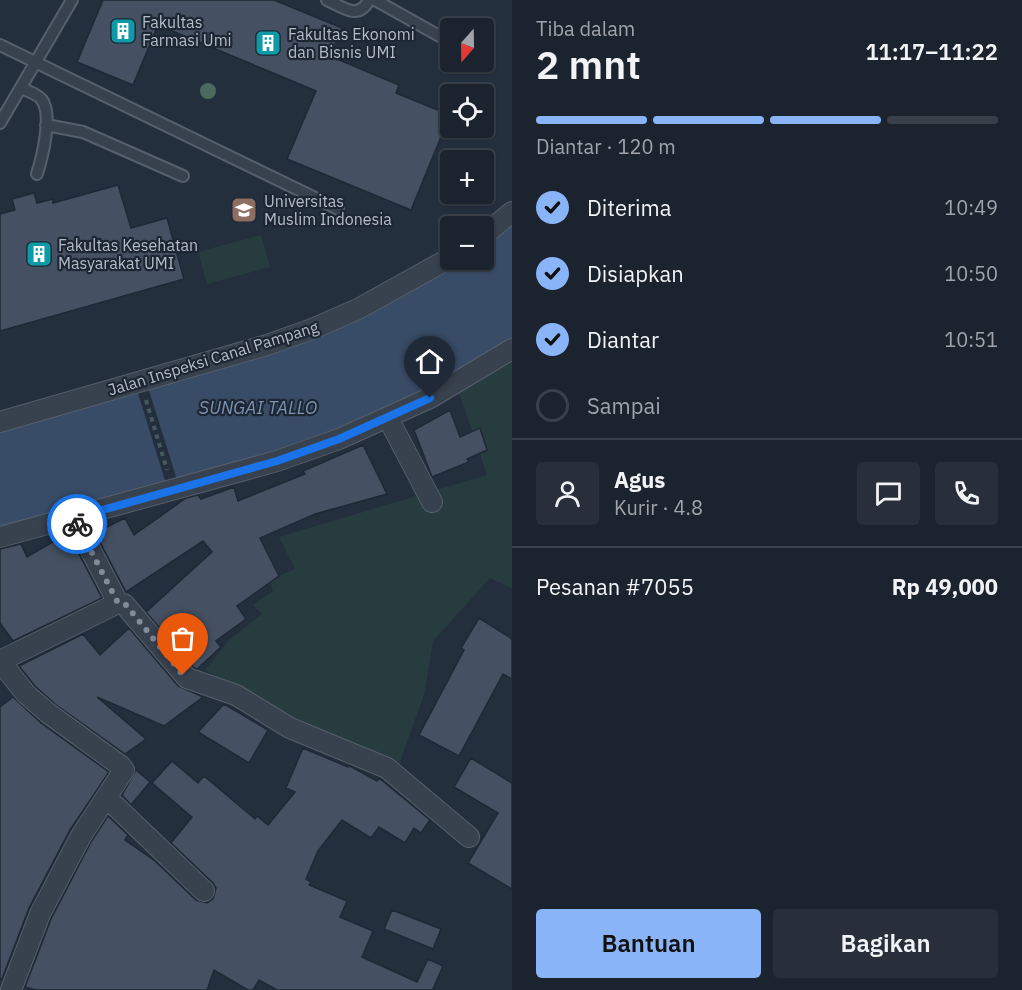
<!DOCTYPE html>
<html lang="id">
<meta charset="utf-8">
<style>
:root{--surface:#1b232e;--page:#282f3a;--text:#f1f3f6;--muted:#a0a4aa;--line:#39404a;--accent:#8ab4f8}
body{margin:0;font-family:"IBM Plex Sans",sans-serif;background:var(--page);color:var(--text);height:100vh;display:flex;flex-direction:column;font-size:22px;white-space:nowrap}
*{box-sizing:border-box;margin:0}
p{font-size:20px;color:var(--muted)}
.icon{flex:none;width:33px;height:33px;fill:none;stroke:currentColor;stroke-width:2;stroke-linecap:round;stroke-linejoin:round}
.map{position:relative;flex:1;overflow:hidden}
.panel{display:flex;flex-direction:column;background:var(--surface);width:510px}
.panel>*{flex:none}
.needle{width:39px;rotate:200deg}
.buttons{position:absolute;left:440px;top:18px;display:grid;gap:12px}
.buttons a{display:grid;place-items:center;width:54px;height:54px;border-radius:6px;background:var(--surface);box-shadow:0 2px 4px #0004,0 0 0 2px var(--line);font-size:30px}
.pin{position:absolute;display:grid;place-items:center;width:51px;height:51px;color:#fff;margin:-62px -26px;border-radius:50% 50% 50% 0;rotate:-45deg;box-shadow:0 0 6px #0007}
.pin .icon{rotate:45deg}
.courier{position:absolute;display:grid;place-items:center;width:60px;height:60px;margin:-30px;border:4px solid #1a73e8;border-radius:50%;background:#fff;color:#222;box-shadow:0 2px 8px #0007}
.summary em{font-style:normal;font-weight:600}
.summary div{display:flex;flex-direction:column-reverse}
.summary{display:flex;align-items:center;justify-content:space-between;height:102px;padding:0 24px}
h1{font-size:39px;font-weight:600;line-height:45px}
.bar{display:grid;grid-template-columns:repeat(4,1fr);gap:9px 6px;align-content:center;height:72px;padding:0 24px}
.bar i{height:8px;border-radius:4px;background:var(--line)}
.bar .selected{background:var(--accent)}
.bar p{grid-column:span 4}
.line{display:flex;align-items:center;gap:15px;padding:0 24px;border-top:2px solid var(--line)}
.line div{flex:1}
.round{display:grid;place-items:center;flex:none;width:63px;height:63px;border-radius:6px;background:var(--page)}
ol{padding:0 24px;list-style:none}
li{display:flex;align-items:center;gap:18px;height:66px}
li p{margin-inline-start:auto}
li .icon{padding:6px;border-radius:50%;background:var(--accent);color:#111;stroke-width:4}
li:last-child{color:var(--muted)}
li i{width:33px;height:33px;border:3px solid var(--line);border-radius:50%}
.button{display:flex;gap:12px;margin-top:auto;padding:12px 24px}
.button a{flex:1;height:69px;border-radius:6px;background:var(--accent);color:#111;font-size:24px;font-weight:600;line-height:69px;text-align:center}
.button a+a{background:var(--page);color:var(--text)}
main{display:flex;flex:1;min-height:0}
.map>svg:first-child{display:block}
.green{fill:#263c3f}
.water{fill:#394c67}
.pier{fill:#242f3e}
.building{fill:#455162;stroke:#1f2835;stroke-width:1.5}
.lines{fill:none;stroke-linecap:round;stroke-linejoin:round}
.lane-casing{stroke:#565f6c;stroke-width:14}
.street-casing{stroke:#565f6c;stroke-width:22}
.path{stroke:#44595c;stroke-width:4;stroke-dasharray:4.5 4.5;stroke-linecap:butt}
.lane{stroke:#38414e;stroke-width:10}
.street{stroke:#38414e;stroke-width:20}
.tree{fill:#4b6a5d}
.done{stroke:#828b98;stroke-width:6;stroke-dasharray:0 10.8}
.route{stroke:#1a73e8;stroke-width:8}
.labels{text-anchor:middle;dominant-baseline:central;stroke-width:4.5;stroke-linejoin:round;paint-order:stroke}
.poi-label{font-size:16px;fill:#b4bcc9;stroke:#1d2633;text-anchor:start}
.street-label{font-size:16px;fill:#b4bcc9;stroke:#1d2633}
.water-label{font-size:18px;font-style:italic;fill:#7c92b1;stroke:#1d2633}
</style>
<main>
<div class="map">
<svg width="512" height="990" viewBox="0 0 512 990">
<rect width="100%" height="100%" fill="#242f3e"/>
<!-- green -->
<path class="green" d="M261,235L270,267L207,284L198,252Z
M512,355V588L490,578L433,641L424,695L398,767L284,721L205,670L228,641L262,614L253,605L273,591L269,580L295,569L279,537L487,475L458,390Z"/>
<!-- water -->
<path class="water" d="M512,222V340L465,370L380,412L298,446L0,531V429L427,279L460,260H483V247Z"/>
<!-- pier -->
<path class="pier" d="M147,384L178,483L167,487L136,387Z"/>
<!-- building -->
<path class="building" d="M103,0H274L342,28L330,56L399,85L396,93L450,115L411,210L287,159L316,91L158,25L133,85L77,62Z
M118,185L131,228L167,218L184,279L0,331V214L15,210L12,199L34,193L37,203L53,199V203Z
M450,410L460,437L480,428L487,450L467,459L469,462L432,477L414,430Z
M363,445L387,494L315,514L260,538L279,576L237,606L246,619L216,641L221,647L197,669L194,668L146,612L212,552L203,541L126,592L91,525L99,522L103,529L125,518L134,535L186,498L198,495L201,499L234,487L238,501L305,474L303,471Z
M68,533L102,598L13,641L0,623V549L21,544L27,557Z
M479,618L512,639V679L503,674L459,756L419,735L464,650L461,648Z
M129,628L178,686L203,697L164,726L97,697L146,739L125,754L55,704L35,686L19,666L83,634L100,655Z
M13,697L41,723L109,772L70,830L29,908L2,979H0V707Z
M224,704L268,730L249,763L198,732Z
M303,748L348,767L350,766L377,781L379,778L430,820L421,833L414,828L405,843L379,827L371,838L342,820L318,851L306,879L311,882L309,885L347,901L340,917L373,931L362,957L417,982L428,959L443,966L433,989L435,990H277L259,980L253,990H248L214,970L207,990H36L25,987L51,919L91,842L108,816L128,835L125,840L155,861L196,900L207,903L213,899L216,888L213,883L171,843L192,817L152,783L172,761L198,783L204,776L255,819L257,816L268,825L295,792L286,788Z
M471,758L512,783V889L468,863L498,813L454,787Z
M136,770L150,782L131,805L122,795Z
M392,910L441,929L433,949L384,929Z"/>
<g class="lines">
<!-- lane casing -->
<g class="lane-casing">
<path id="lane" d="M327,0C343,7 358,21 369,0
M375,0L450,42
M0,45L338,209
M483,60L484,61
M21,88C27,91 38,94 42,100C53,115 42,158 37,174
M0,123L72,0
M46,125L83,132L183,176"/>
</g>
<!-- street casing -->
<g class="street-casing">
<path id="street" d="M483,236L512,212
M388,418L432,502
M0,422L267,345L312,329L358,309L450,258
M74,518L118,603
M0,537L277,461L339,439L430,398L512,349
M0,661L118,603L124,604L187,678L236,695L290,728L387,768L469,837
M0,661L26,694L48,713L121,766L124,770L81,836L63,870L40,914L11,990
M107,798L204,891"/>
</g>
<!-- path -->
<path class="path" d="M146,400L167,470"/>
<!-- lane -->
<use href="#lane" class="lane"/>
<!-- street -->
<use href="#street" class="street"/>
</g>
<!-- trees -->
<circle class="tree" cx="208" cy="91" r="8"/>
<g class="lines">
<!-- done -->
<path class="done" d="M77,524L118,603L126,605L183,675"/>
<!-- route -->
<path class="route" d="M77,524L74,518L277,461L339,439L430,398"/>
</g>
<!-- icons -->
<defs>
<g id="building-square" transform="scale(1.35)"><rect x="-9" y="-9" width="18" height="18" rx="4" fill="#0f9aa8" stroke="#1d2633"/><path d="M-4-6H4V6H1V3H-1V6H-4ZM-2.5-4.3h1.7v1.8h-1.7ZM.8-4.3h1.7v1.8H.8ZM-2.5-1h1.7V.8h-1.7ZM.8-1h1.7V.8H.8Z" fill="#fff"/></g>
<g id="university-square" transform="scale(1.35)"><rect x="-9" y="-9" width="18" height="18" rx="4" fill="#8d6e63" stroke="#1d2633"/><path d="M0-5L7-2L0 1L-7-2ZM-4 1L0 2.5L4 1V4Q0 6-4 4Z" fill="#fff"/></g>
</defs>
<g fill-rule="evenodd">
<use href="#building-square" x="123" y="31"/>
<use href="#building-square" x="268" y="43"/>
<use href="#university-square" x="244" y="210"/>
<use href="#building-square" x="39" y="254"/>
</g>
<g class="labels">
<!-- poi labels -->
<g class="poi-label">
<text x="142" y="22">Fakultas<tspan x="142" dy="18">Farmasi Umi</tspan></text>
<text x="288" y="34">Fakultas Ekonomi<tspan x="288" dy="18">dan Bisnis UMI</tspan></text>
<text x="264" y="201">Universitas<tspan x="264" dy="18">Muslim Indonesia</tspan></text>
<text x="58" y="245">Fakultas Kesehatan<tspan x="58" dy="18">Masyarakat UMI</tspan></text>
</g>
<!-- street labels -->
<g class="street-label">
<text transform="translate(213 358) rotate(-17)">Jalan Inspeksi Canal Pampang</text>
</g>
<!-- water labels -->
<g class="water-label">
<text x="258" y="407">SUNGAI TALLO</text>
</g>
</g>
</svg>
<div class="buttons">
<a><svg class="needle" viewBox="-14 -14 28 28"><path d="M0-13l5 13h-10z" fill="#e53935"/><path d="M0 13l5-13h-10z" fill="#a0a4aa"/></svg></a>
<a><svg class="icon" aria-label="locate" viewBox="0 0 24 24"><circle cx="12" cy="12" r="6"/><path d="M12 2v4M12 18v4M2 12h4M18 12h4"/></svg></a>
<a>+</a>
<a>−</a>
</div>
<div class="pin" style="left:183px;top:675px;background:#ea580c"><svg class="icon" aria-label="bag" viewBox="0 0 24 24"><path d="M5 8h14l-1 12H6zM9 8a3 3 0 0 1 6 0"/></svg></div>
<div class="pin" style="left:430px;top:398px;background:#1f2937"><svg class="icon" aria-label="home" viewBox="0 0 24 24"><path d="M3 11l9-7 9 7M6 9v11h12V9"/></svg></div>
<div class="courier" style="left:77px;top:524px"><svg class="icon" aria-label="bike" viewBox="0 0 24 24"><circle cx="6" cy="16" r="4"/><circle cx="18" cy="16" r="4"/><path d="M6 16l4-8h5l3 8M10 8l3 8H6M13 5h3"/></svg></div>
</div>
<section class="panel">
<div class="summary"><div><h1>2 mnt</h1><p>Tiba dalam</p></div><em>11:17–11:22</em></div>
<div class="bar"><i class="selected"></i><i class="selected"></i><i class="selected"></i><i></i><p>Diantar · 120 m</p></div>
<ol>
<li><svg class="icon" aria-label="check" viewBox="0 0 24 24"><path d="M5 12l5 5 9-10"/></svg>Diterima<p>10:49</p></li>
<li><svg class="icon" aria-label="check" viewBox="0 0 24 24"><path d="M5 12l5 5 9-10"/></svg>Disiapkan<p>10:50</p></li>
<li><svg class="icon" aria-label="check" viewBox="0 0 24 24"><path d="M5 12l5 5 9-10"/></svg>Diantar<p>10:51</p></li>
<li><i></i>Sampai</li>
</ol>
<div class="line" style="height:108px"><a class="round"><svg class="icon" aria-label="person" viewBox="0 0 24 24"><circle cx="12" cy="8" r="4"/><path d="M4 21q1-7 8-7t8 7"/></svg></a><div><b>Agus</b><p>Kurir · 4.8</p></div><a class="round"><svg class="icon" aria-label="chat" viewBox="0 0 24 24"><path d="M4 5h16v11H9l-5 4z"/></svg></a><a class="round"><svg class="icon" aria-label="phone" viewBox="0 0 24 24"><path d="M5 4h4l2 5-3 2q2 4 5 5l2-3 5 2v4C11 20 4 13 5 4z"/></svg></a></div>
<div class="line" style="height:78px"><div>Pesanan #7055</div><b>Rp 49,000</b></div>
<div class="button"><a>Bantuan</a><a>Bagikan</a></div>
</section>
</main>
